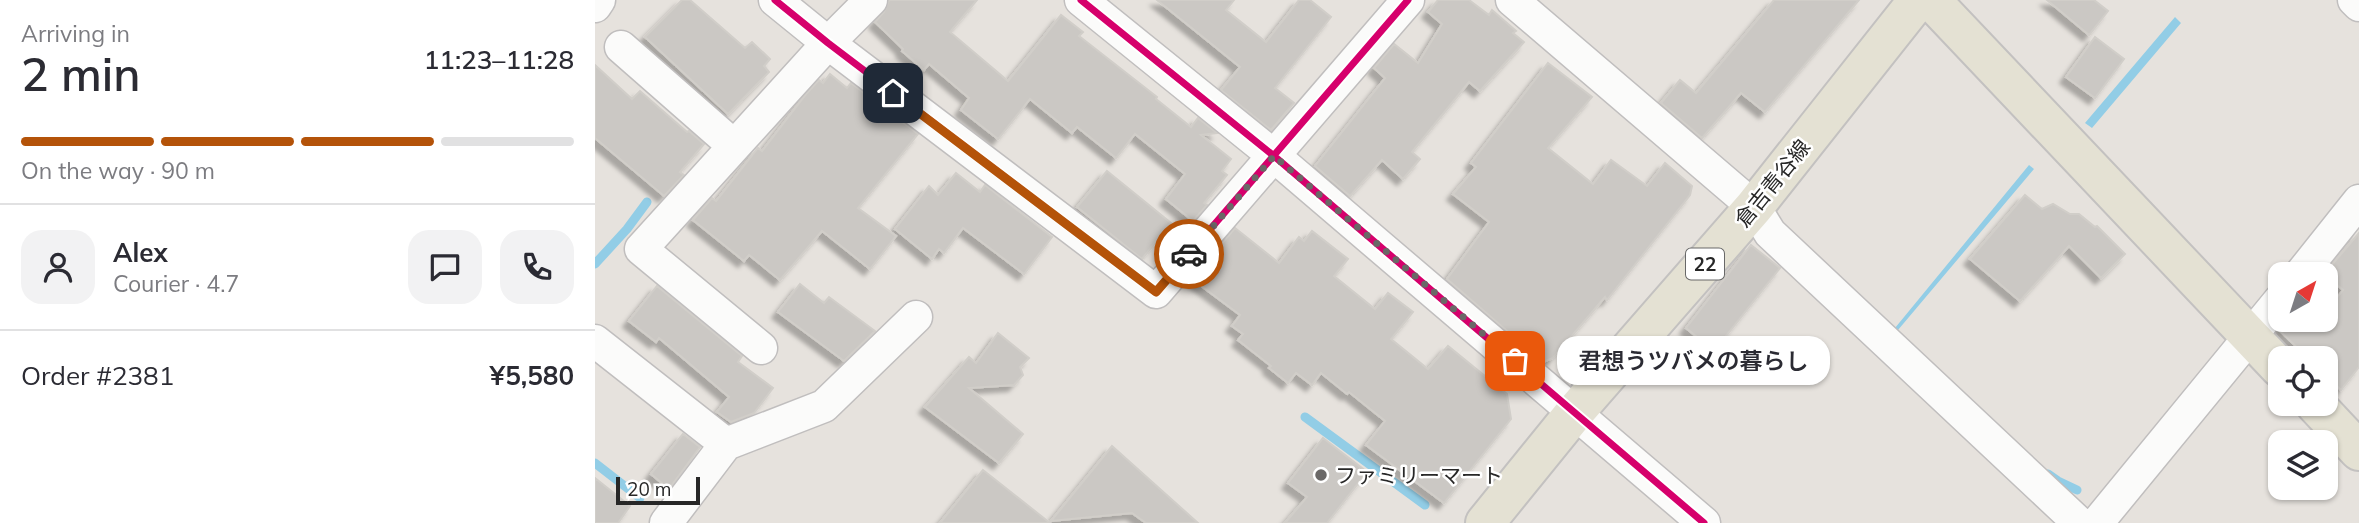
<!DOCTYPE html>
<meta charset="utf-8">
<style>
:root{--surface:#fff;--page:#f2f2f3;--text:#2b2b33;--muted:#7c7c81;--line:#e1e1e2;--accent:#b45309}
body{margin:0;font-family:Mulish,"Noto Sans JP",sans-serif;background:var(--page);color:var(--text);height:100vh;display:flex;flex-direction:column;font-size:26px;white-space:nowrap}
*{box-sizing:border-box;margin:0}
p{font-size:23px;color:var(--muted)}
.icon{flex:none;width:38px;height:38px;fill:none;stroke:currentColor;stroke-width:2;stroke-linecap:round;stroke-linejoin:round}
.map{position:relative;flex:1;overflow:hidden}
.side{display:flex;flex-direction:column;background:var(--surface);width:595px}
.side>*{flex:none}
.needle{width:46px;rotate:39deg}
.fabs{position:absolute;left:1673px;top:262px;display:grid;gap:14px}
.fabs a{display:grid;place-items:center;width:70px;height:70px;border-radius:14px;background:var(--surface);box-shadow:0 2px 5px #0004;font-size:35px}
.scale{position:absolute;left:21px;bottom:18px;width:84px;box-sizing:border-box;padding-left:7px;border:4px solid #272727;border-top:0;font-size:19px;line-height:24px;white-space:nowrap;color:#272727;-webkit-text-stroke:5px #fff;paint-order:stroke}
.pin{position:absolute;display:grid;place-items:center;width:60px;height:60px;color:#fff;margin:-30px;border-radius:14px;box-shadow:0 4px 10px #0006}
.courier{position:absolute;display:grid;place-items:center;width:70px;height:70px;margin:-35px;border:5px solid #b45309;border-radius:50%;background:#fff;color:#222;box-shadow:0 2px 9px #0007}
.bubble{position:absolute;height:49px;border-radius:21px;background:var(--surface);box-shadow:0 2px 5px #0004;font-size:23px;font-weight:600;line-height:49px;text-align:center}
.summary em{font-style:normal;font-weight:600}
.summary div{display:flex;flex-direction:column-reverse}
.summary{display:flex;align-items:center;justify-content:space-between;height:119px;padding:0 21px}
h1{font-size:46px;font-weight:600;line-height:52px}
.bar{display:grid;grid-template-columns:repeat(4,1fr);gap:10px 7px;align-content:center;height:84px;padding:0 21px}
.bar i{height:9px;border-radius:5px;background:var(--line)}
.bar .current{background:var(--accent)}
.bar p{grid-column:span 4}
.line{display:flex;align-items:center;gap:18px;padding:0 21px;border-top:2px solid var(--line)}
.line div{flex:1}
.round{display:grid;place-items:center;flex:none;width:74px;height:74px;border-radius:21px;background:var(--page)}
main{display:flex;flex:1;min-height:0}
.map>svg:first-child{display:block}
.water{fill:#92cde6}
.lines{fill:none;stroke-linecap:round;stroke-linejoin:round}
.stream{stroke:#92cde6;stroke-width:9}
.building{fill:#cbc8c4;stroke:#d1cec9;stroke-width:2;filter:url(#shadow)}
.minor-casing{stroke:#c0bebe;stroke-width:35}
.major-casing{stroke:#c3c1c0;stroke-width:42}
.minor{stroke:#fbfbfa;stroke-width:32}
.major{stroke:#e4e1d3;stroke-width:38}
.cycleway-casing{stroke:#fff;stroke-width:11}
.cycleway{stroke:#d6006c;stroke-width:7}
.done{stroke:#6a6867;stroke-width:7;stroke-dasharray:0 12.6}
.route{stroke:#b45309;stroke-width:9}
.poi-dot{fill:#6a6867;stroke:#fff;stroke-width:2.5}
.labels{text-anchor:middle;dominant-baseline:central;stroke-width:5;stroke-linejoin:round;paint-order:stroke}
.shield{fill:#fff;stroke:#686868;stroke-width:2}
.shield-label{font-size:19px;font-weight:bold;fill:#272727}
.street-label{font-size:21px;fill:#272727;stroke:#fff}
.poi-label{font-size:21px;fill:#272727;stroke:#fff;text-anchor:start}
</style>
<main>
<section class="side">
<div class="summary"><div><h1>2 min</h1><p>Arriving in</p></div><em>11:23–11:28</em></div>
<div class="bar"><i class="current"></i><i class="current"></i><i class="current"></i><i></i><p>On the way · 90 m</p></div>
<div class="line" style="height:126px"><a class="round"><svg class="icon" aria-label="person" viewBox="0 0 24 24"><circle cx="12" cy="8" r="4"/><path d="M4 21q1-7 8-7t8 7"/></svg></a><div><b>Alex</b><p>Courier · 4.7</p></div><a class="round"><svg class="icon" aria-label="chat" viewBox="0 0 24 24"><path d="M4 5h16v11H9l-5 4z"/></svg></a><a class="round"><svg class="icon" aria-label="phone" viewBox="0 0 24 24"><path d="M5 4h4l2 5-3 2q2 4 5 5l2-3 5 2v4C11 20 4 13 5 4z"/></svg></a></div>
<div class="line" style="height:91px"><div>Order #2381</div><b>¥5,580</b></div>
</section>
<div class="map">
<svg width="1764" height="523" viewBox="0 0 1764 523">
<defs>
<filter id="shadow"><feDropShadow dx="-6" dy="6" stdDeviation="2" flood-color="#0004"/></filter>
</defs>
<rect width="100%" height="100%" fill="#e6e2dd"/>
<!-- water -->
<path class="water" d="M1580,17L1586,23L1497,128L1490,123Z
M1434,165L1439,169L1303,330L1297,333L1195,236L1197,232L1296,328H1300Z"/>
<g class="lines">
<!-- stream -->
<path class="stream" d="M0,264L32,229L52,202
M710,417L830,505
M0,463L45,498
M1453,474L1463,481L1482,490"/>
</g>
<!-- building -->
<path class="building" d="M87,0H95L150,48L157,42L175,59L169,66L174,72L133,114L50,37Z
M294,0H382L355,32L413,81L466,15L488,32L484,36L562,97L561,99L596,127L603,118L622,133L606,135L636,159L627,171L632,175L609,203L612,205L598,221L571,199L590,174L540,134L521,158L482,127L477,133L435,99L403,139L366,110L374,98L334,64L329,70L307,51L308,49L280,22L289,12Z
M562,0H639L631,10L671,42L704,0H715L736,17L680,88L699,103L676,130L626,90L645,67Z
M843,0H874L894,15L897,10L921,31L918,33L929,42L885,91L874,82L817,152L825,159L808,179L787,160L755,196L720,166L790,78L779,68L799,44L823,63L847,24L833,12Z
M1179,0H1264L1170,112L1146,93L1107,138L1066,103L1085,80L1101,93Z
M1452,0H1499L1513,11L1494,35Z
M1500,37L1529,59L1500,98L1471,77Z
M953,63L997,97L953,148L998,184L1016,160L1052,186L1070,163L1097,186L1095,195L1012,300L1010,297L958,358L948,362L852,279L894,222L858,194L881,167L876,163Z
M0,65L37,99L45,91L92,132L94,131L109,144L85,172L89,175L69,196L0,138Z
M235,74L252,88L256,83L323,134L263,208L301,236L275,269L227,231L185,280L154,255L149,261L98,220L117,198L121,201L163,148L167,151L212,93L224,80L228,83Z
M512,171L576,223L547,259L482,207Z
M361,173L385,192L390,185L457,237L429,274L368,228L349,253L344,249L337,259L300,229L334,186L343,195Z
M1430,195L1447,209L1458,204L1475,214H1484L1500,227L1502,226L1530,254L1506,278L1474,246L1425,301L1375,259Z
M640,228L684,263L704,237L709,241L717,231L753,259L739,276L780,309L793,293L818,312L796,339L833,369L853,346L912,394L916,419L849,503L771,445L790,421L754,392L752,394L726,373L717,385L701,373L693,383L674,368L676,366L643,340L648,334L637,326L645,315L597,279Z
M1764,233V367L1746,390L1731,375V359H1714L1684,330L1692,320H1731V312L1748,290L1729,274Z
M1156,245L1185,268L1119,351L1091,328Z
M205,284L229,303L234,297L280,331L249,361L183,312Z
M62,286L147,356L143,362L178,388L159,413L136,422L122,412L134,397L64,338L61,342L34,321Z
M403,333L434,358L425,367L428,375L419,385L374,388L428,434L404,463L330,407L374,357L381,363Z
M88,434L105,447L74,489L56,474Z
M728,438L772,472L732,523H690L712,497L693,483Z
M517,446L603,523H551L537,513L456,521Z
M388,470L455,523H345Z
M0,478L35,506L23,523H0Z"/>
<g class="lines">
<!-- minor casing -->
<g class="minor-casing">
<path id="minor" d="M180,0L233,43L561,292L813,0
M486,0L679,156L1109,523
M917,0L1159,207L1175,233L1484,523
M1759,0L1764,5
M0,6L4,0
M26,47L139,146
M1705,275L1764,201
M0,341L131,444
M166,348L46,249L233,43L276,0
M71,523L131,444L229,406L321,317
M1502,523L1685,300"/>
</g>
<!-- major casing -->
<g class="major-casing">
<path id="major" d="M1336,0L1685,368
M1720,404L1764,451
M890,523L980,412L1159,207L1323,0"/>
</g>
<!-- minor -->
<use href="#minor" class="minor"/>
<!-- major -->
<use href="#major" class="major"/>
<!-- cycleway casing -->
<g class="cycleway-casing">
<path id="cycleway" d="M180,0L233,43L561,292L813,0
M486,0L679,156L1109,523"/>
</g>
<!-- cycleway -->
<use href="#cycleway" class="cycleway"/>
</g>
<g class="lines">
<!-- done -->
<path class="done" d="M594,254L679,156L920,361"/>
<!-- route -->
<path class="route" d="M298,93L561,292L594,254"/>
</g>
<!-- markers -->
<circle class="poi-dot" cx="726" cy="475" r="7"/>
<g class="labels">
<!-- shield labels -->
<rect class="shield" x="1091" y="248.5" width="38" height="31" rx="5"/>
<g class="shield-label">
<text x="1110" y="264">22</text>
</g>
<!-- street labels -->
<g class="street-label">
<text transform="translate(1177 183) rotate(-51)">倉吉青谷線</text>
</g>
<!-- poi labels -->
<g class="poi-label">
<text x="740" y="475">ファミリーマート</text>
</g>
</g>
</svg>
<div class="fabs">
<a><svg class="needle" viewBox="-14 -14 28 28"><path d="M0-13l5 13h-10z" fill="#e53935"/><path d="M0 13l5-13h-10z" fill="#7c7c81"/></svg></a>
<a><svg class="icon" aria-label="locate" viewBox="0 0 24 24"><circle cx="12" cy="12" r="6"/><path d="M12 2v4M12 18v4M2 12h4M18 12h4"/></svg></a>
<a><svg class="icon" aria-label="layers" viewBox="0 0 24 24"><path d="M12 4l9 5-9 5-9-5zM3 14l9 5 9-5"/></svg></a>
</div>
<div class="scale">20 m</div>
<div class="pin" style="left:920px;top:361px;background:#ea580c"><svg class="icon" aria-label="bag" viewBox="0 0 24 24"><path d="M5 8h14l-1 12H6zM9 8a3 3 0 0 1 6 0"/></svg></div>
<div class="pin" style="left:298px;top:93px;background:#1f2937"><svg class="icon" aria-label="home" viewBox="0 0 24 24"><path d="M3 11l9-7 9 7M6 9v11h12V9"/></svg></div>
<div class="courier" style="left:594px;top:254px"><svg class="icon" aria-label="car" viewBox="0 0 24 24"><path d="M5 17H2v-5l4-1 3-4h7l3 4 3 1v5h-3M9 17h6M6 11h13"/><circle cx="7" cy="17" r="2"/><circle cx="17" cy="17" r="2"/></svg></div>
<div class="bubble" style="left:962px;top:336px;width:273px">君想うツバメの暮らし</div>
</div>
</main>
